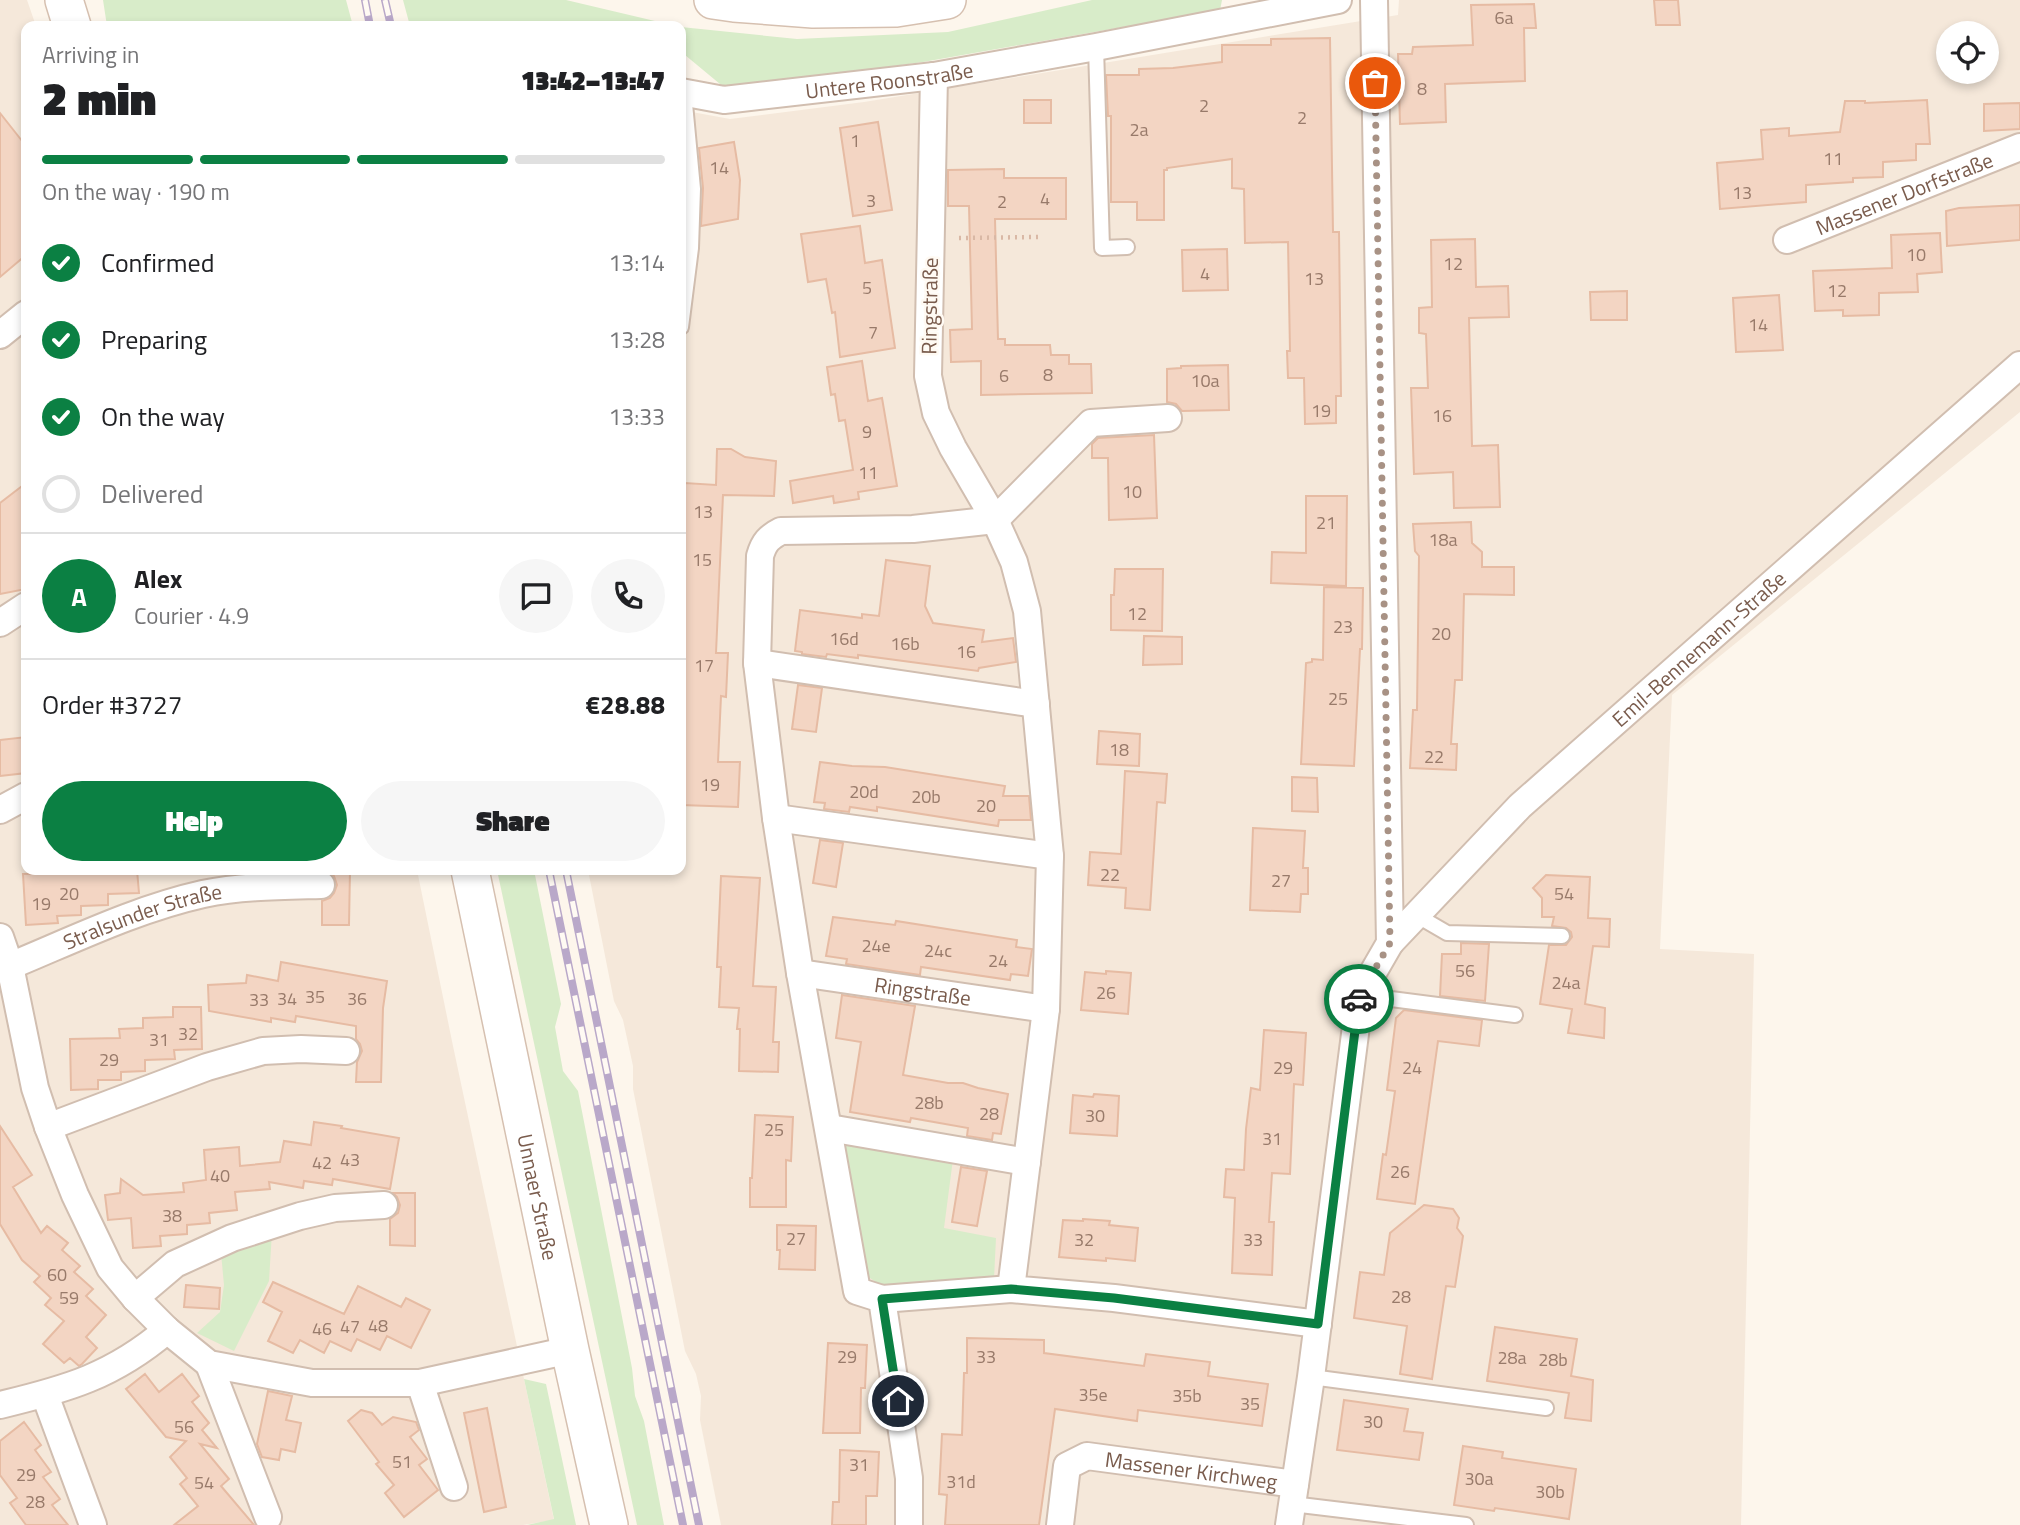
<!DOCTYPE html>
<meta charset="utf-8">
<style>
:root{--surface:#fff;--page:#f6f6f6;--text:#202124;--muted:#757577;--line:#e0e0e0;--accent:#0b8043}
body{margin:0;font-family:"Titillium Web",sans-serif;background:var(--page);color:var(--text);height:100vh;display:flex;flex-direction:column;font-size:26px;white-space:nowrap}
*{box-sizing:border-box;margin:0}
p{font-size:23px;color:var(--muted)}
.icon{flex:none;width:38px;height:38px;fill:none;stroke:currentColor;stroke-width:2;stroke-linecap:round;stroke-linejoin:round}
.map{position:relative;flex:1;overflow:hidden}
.sheet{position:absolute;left:21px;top:21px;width:665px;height:854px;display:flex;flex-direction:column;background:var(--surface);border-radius:14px;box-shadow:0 4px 10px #0003}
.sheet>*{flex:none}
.tools{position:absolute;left:1936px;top:21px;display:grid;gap:14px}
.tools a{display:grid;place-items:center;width:63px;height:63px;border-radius:50%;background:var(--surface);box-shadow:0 4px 10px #0003;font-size:35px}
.pin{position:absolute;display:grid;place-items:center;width:60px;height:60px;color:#fff;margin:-30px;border:4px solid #fff;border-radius:50%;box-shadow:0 2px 7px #0007}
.courier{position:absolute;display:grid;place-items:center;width:70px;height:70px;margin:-35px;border:5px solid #0b8043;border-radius:50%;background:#fff;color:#222;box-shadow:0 2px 9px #0007}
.overview em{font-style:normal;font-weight:800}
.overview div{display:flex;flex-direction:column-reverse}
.overview{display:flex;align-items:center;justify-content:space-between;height:119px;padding:0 21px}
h1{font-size:46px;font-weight:800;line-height:52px}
.bar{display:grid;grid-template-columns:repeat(4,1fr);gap:10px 7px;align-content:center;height:84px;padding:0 21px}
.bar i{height:9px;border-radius:5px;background:var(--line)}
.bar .on{background:var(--accent)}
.bar p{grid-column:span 4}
.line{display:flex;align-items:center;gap:18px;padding:0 21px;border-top:2px solid var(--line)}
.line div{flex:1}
.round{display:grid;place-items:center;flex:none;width:74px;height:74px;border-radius:37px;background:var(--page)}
ol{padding:0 21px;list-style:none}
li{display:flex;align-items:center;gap:21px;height:77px}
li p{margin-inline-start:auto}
li .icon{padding:7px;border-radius:50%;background:var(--accent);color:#fff;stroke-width:4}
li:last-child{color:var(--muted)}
li i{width:38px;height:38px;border:4px solid var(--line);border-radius:50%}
.action{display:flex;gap:14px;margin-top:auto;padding:14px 21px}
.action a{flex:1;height:80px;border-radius:42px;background:var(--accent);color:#fff;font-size:28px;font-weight:800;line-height:80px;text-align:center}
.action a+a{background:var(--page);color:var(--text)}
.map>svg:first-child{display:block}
.residential{fill:#f5e8da;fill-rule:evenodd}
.green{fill:#d8ecc9}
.building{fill:#f3d5c3;stroke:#e6bba3;stroke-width:2}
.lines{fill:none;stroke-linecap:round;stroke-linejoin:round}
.lane-casing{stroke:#d1beb0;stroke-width:18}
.street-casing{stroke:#d1beb0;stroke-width:30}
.secondary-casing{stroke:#d6c0b0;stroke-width:40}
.path{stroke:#d9b8a5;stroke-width:4.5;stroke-dasharray:2 5;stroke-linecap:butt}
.lane{stroke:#fff;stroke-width:14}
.street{stroke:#fff;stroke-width:26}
.secondary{stroke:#fff;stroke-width:37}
.rail-casing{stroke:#b9a8c9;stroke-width:8}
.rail{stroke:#fffaf3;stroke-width:5;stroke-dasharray:16;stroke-linecap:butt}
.done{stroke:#a89285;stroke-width:7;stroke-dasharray:0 12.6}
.route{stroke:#0b8043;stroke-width:9}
.labels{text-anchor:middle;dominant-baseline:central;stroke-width:5;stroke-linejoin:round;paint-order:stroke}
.number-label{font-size:18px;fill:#987a6a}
.street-label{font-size:21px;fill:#7a5c4d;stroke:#fffaf3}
</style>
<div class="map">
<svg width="2020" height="1525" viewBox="0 0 2020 1525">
<rect width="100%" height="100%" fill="#fdf6ec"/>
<!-- residential -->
<path class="residential" d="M0,0H27L36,26H26V870H417L453,1046L554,1520L523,1525H0Z
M1399,0H2020V412L1672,695L1660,949L1754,954L1741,1525H721L700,1420L701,1396L696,1374L685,1351L633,1089V1066L623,1020L614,1001L588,870H681V110L730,119L864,102L1398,15ZM1948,33H1986V72H1948Z"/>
<!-- green -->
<path class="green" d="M103,0H346L353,26H107Z
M403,0H566L676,26H410Z
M1092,0H1222L1220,10L923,62L726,89L685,55L681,54V27L797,39L948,32Z
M497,870H534L561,1004L555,1027L563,1071L578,1091L632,1368L635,1396L644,1421L664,1525H637Z
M845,1143L953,1159L944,1228L996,1238L994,1279L881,1285L865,1275Z
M272,1232L269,1281L234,1351L197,1333L220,1312L224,1285L221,1253Z
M524,1379L546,1384L576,1525H527L554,1519Z"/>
<!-- building -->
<path class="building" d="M1654,0H1678L1680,25H1656Z
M1534,4L1536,28H1524L1525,81L1445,84L1446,122L1400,124L1398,54H1412L1413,47L1473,45L1471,5Z
M1330,38L1333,232H1339L1341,396H1336V423L1305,424L1304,378H1288L1287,351H1290L1288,242L1245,243L1244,189L1232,188V159L1167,168V170H1164V220H1137V202H1111V116H1108L1106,75H1139V69L1173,68L1222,62V45H1271V39Z
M1024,100H1051V123H1024Z
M1927,100L1930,144H1916V160L1883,162V177L1853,178V182L1806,185V202L1720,209L1717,163L1763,159L1761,130L1789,128V136L1840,132L1845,101H1865V103Z
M2020,103V129L1984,131V104Z
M0,113L26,146V255L0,277Z
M878,122L892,210L853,216L840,128Z
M734,142L740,180L738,219L701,226L703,188L699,148Z
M1004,169V178H1066V219H995L998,339H1005V345H1050L1051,355H1069V364H1091L1092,393L981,395V361L951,362L950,330L972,329L969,206H948V170Z
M2020,205V240L1947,246L1946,211L1959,208Z
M860,226L865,263L882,260L895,348L840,357L835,312L832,313L826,279L808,282L801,234Z
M1940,233L1942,272L1917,274L1918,292L1879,293V315L1843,316V310L1815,311L1813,271L1892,268L1891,235Z
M1475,239L1476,287L1508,286L1509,317L1469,318L1472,446L1498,445L1500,507L1454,508L1453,472L1414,474L1411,388H1428L1426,334L1419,333V308L1432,307L1431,240Z
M1227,249L1228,290L1183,291L1182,250Z
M1627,291V320H1591L1590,292Z
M1779,295L1783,350L1736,352L1733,298Z
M862,361L868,401L882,398L897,486L858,492L859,499L834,503L833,496L793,503L790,481L853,470L845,420L839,421L835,394L831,395L827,367Z
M1228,365L1229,410L1182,411L1176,404L1167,402V369L1181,368V366Z
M1154,435L1157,518L1109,520L1108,458H1092V444L1098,438Z
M717,449H731L745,457L776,461L774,496L723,495L716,653H728L726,697L721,696L718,762H740L738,807L681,805V528H684L685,483L716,485Z
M26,483V589L0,594V503Z
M1306,496H1347L1346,586L1271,583L1272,552L1306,553Z
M1471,522L1472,543L1482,552V567H1514V595L1464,594L1462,680H1455L1451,744H1457L1456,770L1410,768L1413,710H1417L1419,556L1415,551L1413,524Z
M886,560L930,566L925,606L933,623L984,630L982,642L1013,638L1016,662L979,668L978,671L858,655V658L827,654L826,657L802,654V652L795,651L800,610L862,618V614L879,616Z
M1115,569H1163L1162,631L1111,630V595H1114Z
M1324,587L1363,588L1362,649H1360L1354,766L1301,764L1306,663L1312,662V659L1323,660Z
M1144,636L1182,637V664L1143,665Z
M798,685L822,688L816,732L792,729Z
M1099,731L1140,734L1139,766L1097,764Z
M26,737V773L0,776V740Z
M820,762L852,766L885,767L1005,786L1003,796H1029L1031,820H999L998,826L877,807V811L850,807L849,812L824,809L825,803L814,802Z
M1125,771L1167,774L1165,803L1157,802L1150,910L1125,908L1126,888L1088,885L1090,852L1121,854Z
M1292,777L1317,778L1318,812L1292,811Z
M1253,828L1305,831L1303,868H1308V894H1301L1300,912L1250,910Z
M820,840L843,843L836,887L813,883Z
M80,870H137L139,893L108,894V905L81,906V915L57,916L58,923L26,925L23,874L80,873Z
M323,870H350L349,925H322V901L330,898L334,893L337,885L334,876L329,872Z
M1546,875L1590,877L1588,918L1610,919L1609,947L1593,946L1585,1004L1605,1008L1604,1038L1568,1033L1572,1009L1540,1004L1549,945H1566L1572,937L1571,932L1566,928L1552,926L1554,917H1542V898L1533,888Z
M721,876L760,878L753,986L776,987L773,1042H779L778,1072L739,1071L740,1029H737L739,1008L719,1007L721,967H717Z
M833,917L895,925L896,921L1017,940L1016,947L1032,949L1028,976L1011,974L1010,980L921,967L920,975L846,964L847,959L826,956Z
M1461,943L1489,944L1485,1001L1440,996L1442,954H1461Z
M281,962L387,981L383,1008L381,1082H356L357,1062L362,1051L360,1044L356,1039V1026L296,1016L295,1022L271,1018V1022L209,1011L208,985L246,983L247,975L278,981Z
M1106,971L1131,973L1128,1014L1081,1010L1085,972L1106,974Z
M842,995L915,1006L903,1075L948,1083H963L978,1088L1008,1094L1001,1134L993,1133L992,1140L967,1136L968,1128L911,1118L910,1122L850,1112L861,1042L836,1038Z
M173,1007H201L202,1049L174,1050L175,1059L145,1060V1071L121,1072V1080H98V1089L71,1090L70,1039L120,1038L119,1029L143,1028V1018L173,1017Z
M1404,1010L1482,1020L1479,1046L1438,1041L1415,1204L1377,1199L1383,1154L1386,1155L1395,1091L1387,1090L1396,1018Z
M1264,1030L1306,1033L1303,1085L1294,1084L1290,1174L1272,1173L1269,1222H1274L1272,1275L1232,1273L1235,1198L1224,1197L1226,1169L1244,1170L1246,1129L1251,1088L1260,1090Z
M1094,1094L1119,1096L1117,1136L1070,1133L1073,1095L1093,1097Z
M755,1115L793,1117L791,1161L786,1160V1207H750V1178H752Z
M314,1122L342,1126L341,1128L399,1138L390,1189L333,1179L332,1185L304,1181L303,1188L269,1182L270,1189L235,1192L237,1210L209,1213L210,1223L187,1225V1234L160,1236L161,1246L133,1248L131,1218L108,1220L105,1195L120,1193L121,1179L143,1195L184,1192L183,1183L206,1180L204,1150L239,1147L240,1166L280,1162L284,1141L311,1145Z
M0,1126L32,1175L13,1187L41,1233L47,1226L68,1243L62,1250L80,1266L74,1272L93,1289L86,1296L106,1315L86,1337L97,1348L82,1364L79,1366L70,1358L64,1363L43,1344L64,1321L45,1305L51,1298L34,1282L40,1276L22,1260L0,1224Z
M961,1167L987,1171L977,1226L952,1222Z
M393,1193H415V1246L390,1245V1219L398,1213L400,1205L397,1197Z
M1424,1205L1453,1209L1459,1218L1457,1228L1463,1236L1455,1287L1446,1286L1432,1379L1400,1374L1407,1326L1354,1318L1360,1272L1384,1275L1390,1233Z
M1083,1219L1110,1221L1109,1225L1138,1228L1135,1261L1106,1258V1261L1059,1257L1063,1220L1083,1221Z
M777,1225L816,1226L815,1270L779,1269L780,1250H777Z
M273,1282L344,1314L358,1286L401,1307L406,1298L430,1310L411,1348L387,1336L380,1350L357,1339L351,1351L330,1341L324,1353L300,1340L293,1353L268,1341L282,1312L263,1302Z
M186,1285L220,1288L219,1309L184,1307Z
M1495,1327L1577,1339L1571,1376L1593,1380L1591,1421L1565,1418L1569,1393L1487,1381Z
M967,1338L1044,1340V1353L1144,1366L1146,1354L1210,1362L1208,1376L1268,1384L1262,1426L1138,1410L1137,1421L1055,1409L1039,1525H945L947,1495L939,1494L942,1434L962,1435L964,1373H967Z
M828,1343L867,1345L865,1388H861L860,1433H823Z
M145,1374L159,1392L182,1374L199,1396L192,1402L209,1423L202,1430L217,1448L200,1444L229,1479L221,1486L254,1525H174L198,1506L180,1484L187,1478L170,1457L186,1441L166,1437L126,1389Z
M268,1391L292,1396L286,1420L301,1423L295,1452L281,1449L279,1460L262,1457L257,1444Z
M1344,1400L1408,1409L1404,1431L1423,1433L1419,1460L1337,1450Z
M487,1408L506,1507L484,1512L464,1413Z
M361,1410L372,1413L382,1425L393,1417L416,1422L419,1430L410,1437L427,1459L419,1465L438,1490L404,1517L385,1493L394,1485L376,1464L379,1462L348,1421Z
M24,1422L41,1445L35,1450L51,1472L43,1477L60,1499L52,1505L68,1525H26L10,1503L17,1498L0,1475V1441Z
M1463,1446L1503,1452L1502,1458L1576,1469L1569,1519L1495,1508L1494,1511L1454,1505Z
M840,1450L879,1452L877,1496H866V1525H832L833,1502H839Z"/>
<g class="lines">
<!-- lane casing -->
<g class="lane-casing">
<path id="lane" d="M1096,47L1102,248L1127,247
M681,327L691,248L693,189L684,93
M1416,915L1447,933L1562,936
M1360,995L1515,1015
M1311,1377L1546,1408
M1292,1504L1466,1525"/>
</g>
<!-- street casing -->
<g class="street-casing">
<g id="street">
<path d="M934,76L928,376L936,413L953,448L995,520L1014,562L1027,611L1050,856L1046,1009L1011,1289L1114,1298L1318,1324"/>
<path id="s1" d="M681,92L724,100L934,76L1096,47L1338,0"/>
<path id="s2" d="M1787,240L2020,147"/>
<path d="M0,335L26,314"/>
<path d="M0,623L26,606"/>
<path d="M757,663L1036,704"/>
<path d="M0,810L26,796"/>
<path d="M776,818L1050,856"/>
<path d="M0,937L10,966L35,1088L48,1127L75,1195L110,1268L135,1298L167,1330L209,1364L312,1383H420L570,1350"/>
<path id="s3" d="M1390,943L1520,806L2020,365"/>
<path id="s4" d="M10,966C73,940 136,909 203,894C242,886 282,886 321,885"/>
<path id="s5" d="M800,973L1046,1009"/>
<path d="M48,1127L207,1067L263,1051L301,1049L346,1051"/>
<path d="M829,1128L1027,1162"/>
<path d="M135,1298L175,1264L232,1238L300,1216L335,1208L384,1205"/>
<path d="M882,1299L1011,1289"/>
<path d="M209,1364L268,1517"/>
<path d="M420,1383L454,1487"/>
<path d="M45,1395L93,1525"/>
<path d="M0,1405C67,1389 113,1376 167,1330"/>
<path d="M909,1525V1478L882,1299L857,1291L800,973L776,818L757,663L760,556C764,542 769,537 781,531L913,529L995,520L1091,423L1168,418"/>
<path id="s6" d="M1060,1525L1067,1466L1087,1456L1295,1484"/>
<path d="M1289,1525L1311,1377L1360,995L1390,943L1374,0"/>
</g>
</g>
<!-- secondary casing -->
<g class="secondary-casing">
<g id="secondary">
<path d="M64,0L72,26"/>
<path d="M713,0L734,3L813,9L896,8L947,0"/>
<path id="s7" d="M470,870L570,1350L609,1525"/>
</g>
</g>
<!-- path -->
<path class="path" d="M959,238L1038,237"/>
<!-- lane -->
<use href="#lane" class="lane"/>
<!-- street -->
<use href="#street" class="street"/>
<!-- secondary -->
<use href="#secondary" class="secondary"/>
<!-- rail casing -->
<g class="rail-casing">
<path id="rail" d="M365,0L370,26
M385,0L391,26
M549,870L683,1525
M566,870L699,1525"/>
</g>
<!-- rail -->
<use href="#rail" class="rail"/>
</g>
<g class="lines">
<!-- done -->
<path class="done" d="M1359,999L1360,995L1390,943L1375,83"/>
<!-- route -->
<path class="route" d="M898,1401L882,1299L1011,1289L1114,1298L1318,1324L1359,999"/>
</g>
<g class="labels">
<!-- number labels -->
<g class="number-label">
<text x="1504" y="17">6a</text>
<text x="1422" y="88">8</text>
<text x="1204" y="105">2</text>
<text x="1302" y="117">2</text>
<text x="1139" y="129">2a</text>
<text x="855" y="140">1</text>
<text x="1833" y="158">11</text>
<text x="719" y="167">14</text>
<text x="1742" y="192">13</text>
<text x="1045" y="198">4</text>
<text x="871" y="200">3</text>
<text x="1002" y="201">2</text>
<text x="1916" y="254">10</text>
<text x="1453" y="263">12</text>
<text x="1205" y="273">4</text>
<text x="1314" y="278">13</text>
<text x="867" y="287">5</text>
<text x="1837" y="290">12</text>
<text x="1758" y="324">14</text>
<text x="873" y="332">7</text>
<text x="1048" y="374">8</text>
<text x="1004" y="375">6</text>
<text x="1205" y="380">10a</text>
<text x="1321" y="410">19</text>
<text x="1442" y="415">16</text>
<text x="867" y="431">9</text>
<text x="868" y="472">11</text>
<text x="1132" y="491">10</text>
<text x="703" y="511">13</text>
<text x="1326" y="522">21</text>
<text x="1443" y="539">18a</text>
<text x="702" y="559">15</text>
<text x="1137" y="613">12</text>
<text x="1343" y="626">23</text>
<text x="1441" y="633">20</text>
<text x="844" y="638">16d</text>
<text x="905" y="643">16b</text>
<text x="966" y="651">16</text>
<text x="704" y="665">17</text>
<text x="1338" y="698">25</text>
<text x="1119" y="749">18</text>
<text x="1434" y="756">22</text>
<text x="710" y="784">19</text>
<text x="864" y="791">20d</text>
<text x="926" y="796">20b</text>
<text x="986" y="805">20</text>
<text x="1110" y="874">22</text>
<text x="1281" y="880">27</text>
<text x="69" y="893">20</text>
<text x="1564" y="893">54</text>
<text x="41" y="903">19</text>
<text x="876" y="945">24e</text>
<text x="938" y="950">24c</text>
<text x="998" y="960">24</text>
<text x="1465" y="970">56</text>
<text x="1566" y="982">24a</text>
<text x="1106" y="992">26</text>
<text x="315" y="996">35</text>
<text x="287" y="998">34</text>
<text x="357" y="998">36</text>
<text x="259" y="999">33</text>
<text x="188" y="1033">32</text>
<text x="159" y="1039">31</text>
<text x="109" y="1059">29</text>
<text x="1283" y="1067">29</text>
<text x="1412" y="1067">24</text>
<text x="929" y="1102">28b</text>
<text x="989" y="1113">28</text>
<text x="1095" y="1115">30</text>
<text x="774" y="1129">25</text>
<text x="1272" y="1138">31</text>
<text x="350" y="1159">43</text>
<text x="322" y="1162">42</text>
<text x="1400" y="1171">26</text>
<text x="220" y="1175">40</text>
<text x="172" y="1215">38</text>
<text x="796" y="1238">27</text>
<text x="1084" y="1239">32</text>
<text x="1253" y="1239">33</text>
<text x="57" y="1274">60</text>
<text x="1401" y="1296">28</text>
<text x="69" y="1297">59</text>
<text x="378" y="1325">48</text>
<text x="350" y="1326">47</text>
<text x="322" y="1328">46</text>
<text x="847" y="1356">29</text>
<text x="986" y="1356">33</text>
<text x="1512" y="1357">28a</text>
<text x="1553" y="1359">28b</text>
<text x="1093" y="1394">35e</text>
<text x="1187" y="1395">35b</text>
<text x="1250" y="1403">35</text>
<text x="1373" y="1421">30</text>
<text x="184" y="1426">56</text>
<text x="402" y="1461">51</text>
<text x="859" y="1464">31</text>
<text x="26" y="1474">29</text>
<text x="1479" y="1478">30a</text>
<text x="961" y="1481">31d</text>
<text x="204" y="1482">54</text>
<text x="1550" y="1491">30b</text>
<text x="35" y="1501">28</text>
</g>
<!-- street labels -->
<g class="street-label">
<text stroke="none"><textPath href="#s1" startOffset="210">Untere Roonstraße</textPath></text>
<text stroke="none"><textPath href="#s2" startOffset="126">Massener Dorfstraße</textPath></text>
<text transform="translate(929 306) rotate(-89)">Ringstraße</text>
<text stroke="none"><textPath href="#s3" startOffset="427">Emil-Bennemann-Straße</textPath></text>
<text stroke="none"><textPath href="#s4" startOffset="142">Stralsunder Straße</textPath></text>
<text stroke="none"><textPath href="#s5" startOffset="124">Ringstraße</textPath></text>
<text stroke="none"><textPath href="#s7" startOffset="334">Unnaer Straße</textPath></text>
<text stroke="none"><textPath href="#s6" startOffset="187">Massener Kirchweg</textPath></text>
</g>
</g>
</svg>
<div class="tools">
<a><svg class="icon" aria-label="locate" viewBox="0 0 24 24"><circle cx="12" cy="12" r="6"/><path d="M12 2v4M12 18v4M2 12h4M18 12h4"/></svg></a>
</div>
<div class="pin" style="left:1375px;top:83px;background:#ea580c"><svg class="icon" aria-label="bag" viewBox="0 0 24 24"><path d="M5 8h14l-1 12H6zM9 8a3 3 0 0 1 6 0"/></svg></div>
<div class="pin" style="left:898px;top:1401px;background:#1f2937"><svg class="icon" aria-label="home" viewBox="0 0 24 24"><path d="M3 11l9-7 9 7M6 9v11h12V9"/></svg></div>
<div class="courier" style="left:1359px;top:999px"><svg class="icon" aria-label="car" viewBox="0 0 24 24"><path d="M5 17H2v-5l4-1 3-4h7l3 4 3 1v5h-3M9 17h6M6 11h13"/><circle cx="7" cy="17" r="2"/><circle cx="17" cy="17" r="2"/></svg></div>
<section class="sheet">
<div class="overview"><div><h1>2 min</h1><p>Arriving in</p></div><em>13:42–13:47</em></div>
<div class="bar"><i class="on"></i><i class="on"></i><i class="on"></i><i></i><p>On the way · 190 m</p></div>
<ol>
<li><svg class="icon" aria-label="check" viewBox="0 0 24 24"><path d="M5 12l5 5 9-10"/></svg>Confirmed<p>13:14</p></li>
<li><svg class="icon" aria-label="check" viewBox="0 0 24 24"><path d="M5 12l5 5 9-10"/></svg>Preparing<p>13:28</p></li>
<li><svg class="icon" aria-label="check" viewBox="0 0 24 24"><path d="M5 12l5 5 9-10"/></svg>On the way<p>13:33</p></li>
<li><i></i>Delivered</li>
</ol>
<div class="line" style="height:126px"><b class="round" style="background:var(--accent);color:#fff">A</b><div><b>Alex</b><p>Courier · 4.9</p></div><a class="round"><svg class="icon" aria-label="chat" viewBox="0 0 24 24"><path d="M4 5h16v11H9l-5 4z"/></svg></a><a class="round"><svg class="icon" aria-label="phone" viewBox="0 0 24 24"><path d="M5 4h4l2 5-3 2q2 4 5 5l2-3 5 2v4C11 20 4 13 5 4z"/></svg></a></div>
<div class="line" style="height:91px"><div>Order #3727</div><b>€28.88</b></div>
<div class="action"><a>Help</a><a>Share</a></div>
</section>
</div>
